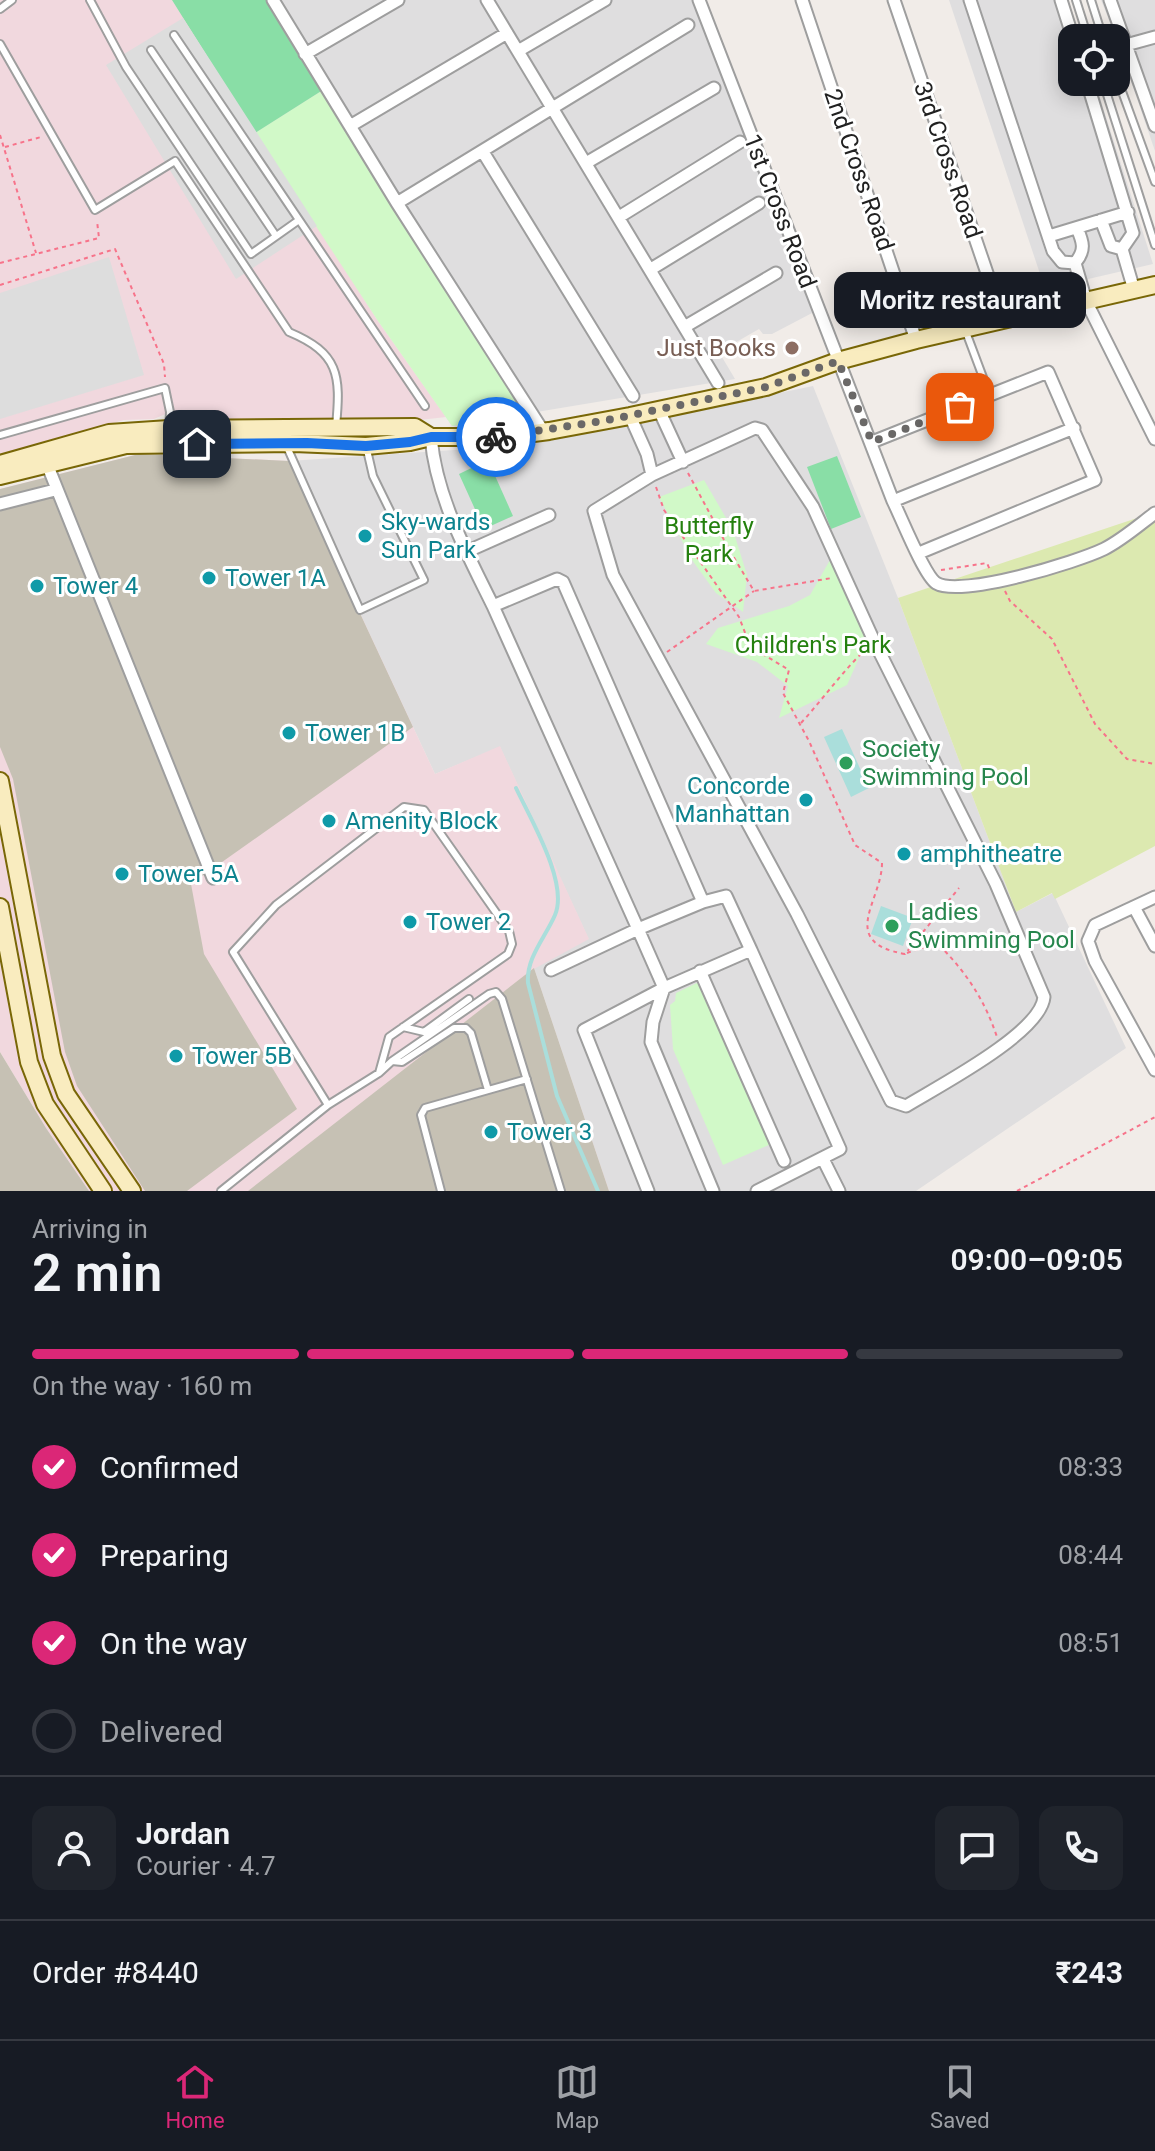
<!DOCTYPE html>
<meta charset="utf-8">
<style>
:root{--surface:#171b24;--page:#20242c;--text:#f1f3f6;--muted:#9ea1a6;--line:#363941;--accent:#db2777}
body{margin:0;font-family:Roboto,sans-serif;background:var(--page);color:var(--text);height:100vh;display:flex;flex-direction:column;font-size:30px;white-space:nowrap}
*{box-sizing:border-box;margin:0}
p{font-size:26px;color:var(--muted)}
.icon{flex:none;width:44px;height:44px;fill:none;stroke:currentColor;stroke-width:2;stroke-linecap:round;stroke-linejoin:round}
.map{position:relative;height:1191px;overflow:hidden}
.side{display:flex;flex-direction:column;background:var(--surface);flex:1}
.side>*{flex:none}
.buttons{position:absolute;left:1058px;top:24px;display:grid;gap:16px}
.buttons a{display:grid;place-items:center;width:72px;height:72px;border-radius:16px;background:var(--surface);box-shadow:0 4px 20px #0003;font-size:40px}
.pin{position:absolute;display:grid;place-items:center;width:68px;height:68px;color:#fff;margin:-34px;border-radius:16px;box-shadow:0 4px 12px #0006}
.courier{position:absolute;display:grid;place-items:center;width:80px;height:80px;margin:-40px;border:6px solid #1a73e8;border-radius:50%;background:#fff;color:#222;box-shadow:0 2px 10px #0007}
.bubble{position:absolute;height:56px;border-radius:16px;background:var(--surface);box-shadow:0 4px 20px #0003;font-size:26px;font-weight:600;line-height:56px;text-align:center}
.head em{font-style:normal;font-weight:600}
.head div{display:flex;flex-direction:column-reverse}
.head{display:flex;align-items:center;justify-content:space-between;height:136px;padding:0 32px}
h1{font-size:52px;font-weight:600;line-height:60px}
.bar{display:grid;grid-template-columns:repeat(4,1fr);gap:12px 8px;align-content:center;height:96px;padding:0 32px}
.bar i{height:10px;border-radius:6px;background:var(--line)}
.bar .active{background:var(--accent)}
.bar p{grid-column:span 4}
.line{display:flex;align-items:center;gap:20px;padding:0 32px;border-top:2px solid var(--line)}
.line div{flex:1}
.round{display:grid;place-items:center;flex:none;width:84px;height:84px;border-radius:16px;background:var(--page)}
ol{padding:0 32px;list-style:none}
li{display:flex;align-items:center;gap:24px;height:88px}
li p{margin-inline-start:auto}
li .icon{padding:8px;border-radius:50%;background:var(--accent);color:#fff;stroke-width:4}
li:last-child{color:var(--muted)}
li i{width:44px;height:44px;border:4px solid var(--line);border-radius:50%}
.menu{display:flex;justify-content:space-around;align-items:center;height:112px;border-top:2px solid var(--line);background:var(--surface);font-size:22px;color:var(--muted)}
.menu a{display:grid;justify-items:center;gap:4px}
.menu .active{color:var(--accent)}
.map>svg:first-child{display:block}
.residential{fill:#dfdedf}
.commercial{fill:#f1d8de}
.construction{fill:#c6c1b4}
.grass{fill:#dce9b0}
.park{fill:#d1f9c8}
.pitch{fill:#89dea6}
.parking{fill:#ddd}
.water{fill:#aadedb}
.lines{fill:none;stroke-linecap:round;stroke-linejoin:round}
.stream{stroke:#aadedb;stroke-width:4}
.lane-casing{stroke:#9e9e9e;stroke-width:10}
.street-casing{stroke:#9e9e9e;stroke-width:15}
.secondary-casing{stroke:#796707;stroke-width:20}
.path{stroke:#f7738a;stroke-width:2;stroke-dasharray:4 4;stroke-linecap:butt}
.lane{stroke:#fff;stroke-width:6}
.street{stroke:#fff;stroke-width:11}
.secondary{stroke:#f9ecbf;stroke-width:16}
.done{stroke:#6a6867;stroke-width:8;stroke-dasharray:0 14.4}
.route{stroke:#1a73e8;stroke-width:10}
.education-dot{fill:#8d6e63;stroke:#fff;stroke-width:3}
.culture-dot{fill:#0f9aa8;stroke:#fff;stroke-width:3}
.leisure-dot{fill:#2e9e5b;stroke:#fff;stroke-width:3}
.labels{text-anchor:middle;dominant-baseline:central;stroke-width:6;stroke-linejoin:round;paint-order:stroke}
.street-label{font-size:24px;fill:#212121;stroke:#fff}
.education-label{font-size:24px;fill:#785e54;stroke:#fff;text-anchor:end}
.culture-label{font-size:24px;fill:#0d838f;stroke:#fff;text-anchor:start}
.park-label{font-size:24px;fill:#24800e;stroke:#fff}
.leisure-label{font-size:24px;fill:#27864d;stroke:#fff;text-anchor:start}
</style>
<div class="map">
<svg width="1155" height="1191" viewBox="0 0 1155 1191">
<rect width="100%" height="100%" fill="#f1ece8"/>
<!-- residential -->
<path class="residential" d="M172,0H696L814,312L772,334H763L759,329L719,352L735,379L452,426L255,133Z
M949,0H1068L1081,38H1072V82H1095L1153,264L1045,289Z
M1101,0H1155V151L1116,38Z
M813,386L898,598L1016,912L1053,893L1126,1048L916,1191H609L534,968L588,938L500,747L435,774L289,461L527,445Z"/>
<!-- commercial -->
<path class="commercial" d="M0,0H172L378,321L446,417L411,421H183L170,412L154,419L124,420L0,455Z
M139,454L289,461L435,774L500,746L589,939L534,969L609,1191H89L46,1128L0,1052V489Z"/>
<!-- construction -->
<path class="construction" d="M139,454L289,461L413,727L191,884L204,954L297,1109L187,1191H145L77,1086L65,1052L13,779L0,747V489Z
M534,968L609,1191H248Z
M0,1052L46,1128L89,1191H0Z"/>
<!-- grass -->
<path class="grass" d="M1155,512V846L1055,899L1052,893L1016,912L898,598Z"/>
<!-- park -->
<path class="park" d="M326,88L533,413L452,426L378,321L255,133Z
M704,480L733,530L747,575L743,612L716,593L692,560L659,497Z
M830,560L867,640L847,685L779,718L788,686L757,662L706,644L718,628L789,606L810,595Z
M699,982L771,1144L723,1165L673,1049L670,1005L675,1001L676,993Z"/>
<!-- pitch -->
<path class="pitch" d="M172,0H272L326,88L255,133Z
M837,456L861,517L831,529L807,467Z
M488,460L513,516L484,529L459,474Z"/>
<!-- parking -->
<path class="parking" d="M183,18L317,226L236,279L106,65Z
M109,257L144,375L0,419V293Z"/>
<!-- water -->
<path class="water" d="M842,729L869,788L851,797L824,737Z
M881,906L913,918L903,946L871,934Z"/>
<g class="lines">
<!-- stream -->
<path class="stream" d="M516,788C530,818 569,883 555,915C545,938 526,958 528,983L557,1096L598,1191"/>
<!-- lane casing -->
<g class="lane-casing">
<path id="lane" d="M90,0L126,67L251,254L299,220
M1076,0L1088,38
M1091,0L1103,38
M0,9L12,0
M174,35L425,406
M0,44L95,210L175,161
M151,50L276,236
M1116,75L1155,182
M1103,82L1155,245
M175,161L289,332C339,353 341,375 336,426
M966,332L987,388
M0,435L165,388L170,412L169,429
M287,447L360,610L424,580L373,476L367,450
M403,1027L424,1032L469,999
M392,1061L402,1062L454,1028H466L471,1033L488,1090
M328,1105L233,952L276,905L404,807L424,810L509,931L512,944L508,954L389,1037L379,1073
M221,1191L328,1105L379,1073L392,1061L489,994L496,992L502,999L561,1191
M441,1191L421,1115L425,1108L527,1079"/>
</g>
<!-- street casing -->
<g class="street-casing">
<path id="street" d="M273,0L397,203L543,431
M487,0L718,383
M699,0L893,501C901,517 924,575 936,583C961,598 1077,562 1104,549C1122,540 1139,525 1155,513
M802,0L916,340
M894,0L1003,320
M970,0L1053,251L1062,262L1075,263
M1061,0L1073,38
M1110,0L1155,126
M1126,45L1155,37
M518,51L605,0
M305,54L398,0
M1087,82L1133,233L1122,249
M350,126L507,33
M483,152L633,396
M586,163L714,88
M397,203L688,25
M619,217L740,142
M1101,220L1111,246L1122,249
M1049,236L1128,212
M1122,249L1134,290
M1075,263L1086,301L1155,439
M1075,263C1086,250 1083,242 1077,228
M651,269L759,203
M686,326L776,273
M659,410L683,462
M630,416L647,454L652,475
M755,428L762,430L813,507L874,641L996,884L1044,997C1041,1033 937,1087 906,1106L891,1101L797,914L613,575L594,511L652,475Z
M431,437C436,497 467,553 493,606L557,579L563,582L703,902L726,896L751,950L664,988L638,929L703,902
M872,442L1048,372L1095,480L919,553
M47,464L213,878
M893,501L1074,428
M0,504L55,490
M468,551L549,515
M493,606L638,929L551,970
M1155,897L1095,925L1088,941L1095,961L1155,1070
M1134,907L1155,946
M751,950L840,1149L757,1191
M700,971L784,1161
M823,1159L839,1191
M648,1191L584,1030L664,988L653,1022L651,1042L713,1191"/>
</g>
<!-- secondary casing -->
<g class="secondary-casing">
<path id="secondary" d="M0,464L109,433L169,429L415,427L431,437
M0,476L126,445L294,443L366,446L410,442L431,437H504L549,431L630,416L766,387L838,361L916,340L1155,285
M0,781L52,1056L66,1094L132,1191
M0,907L29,1062L45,1104L103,1191"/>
</g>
<!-- path -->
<path class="path" d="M0,135L36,253
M5,147L41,137
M0,263L99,238L97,221
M0,285L115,249L164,364L165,377
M688,473L730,551L754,591L832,578
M656,487L664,510L739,617L749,643L756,650L789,670L783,693L809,741L855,845L882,863C882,901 837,942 905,954L959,888
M941,570L987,563L990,570
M1005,591L1010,601L1052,639L1095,724L1127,759L1155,764
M667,652L754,591
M801,723C823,699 842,672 865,650
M907,953L921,948H942C968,975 985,1001 997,1037
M1017,1191L1155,1117"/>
<!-- lane -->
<use href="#lane" class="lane"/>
<!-- street -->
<use href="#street" class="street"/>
<!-- secondary -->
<use href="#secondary" class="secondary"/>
</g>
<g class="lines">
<!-- done -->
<path class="done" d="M496,437L603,421L728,395L766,387L838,361L872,442L960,407"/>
<!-- route -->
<path class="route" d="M197,444L307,443L366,446L410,442L431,437H496"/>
</g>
<!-- markers -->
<circle class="education-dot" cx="792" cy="348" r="8"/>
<g class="culture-dot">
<circle cx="365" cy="536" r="8"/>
<circle cx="209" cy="578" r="8"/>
<circle cx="37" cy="586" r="8"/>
<circle cx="289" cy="733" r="8"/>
<circle cx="806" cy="800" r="8"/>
<circle cx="329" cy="821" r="8"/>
<circle cx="904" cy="854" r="8"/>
<circle cx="122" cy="874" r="8"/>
<circle cx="410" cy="922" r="8"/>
<circle cx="176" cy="1056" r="8"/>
<circle cx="491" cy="1132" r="8"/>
</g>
<g class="leisure-dot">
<circle cx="846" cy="763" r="8"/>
<circle cx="892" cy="926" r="8"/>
</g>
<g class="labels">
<!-- street labels -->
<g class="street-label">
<text transform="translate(948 160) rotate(71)">3rd Cross Road</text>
<text transform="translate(859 170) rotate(71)">2nd Cross Road</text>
<text transform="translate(780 211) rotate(69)">1st Cross Road</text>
</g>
<!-- education labels -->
<g class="education-label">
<text x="776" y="348">Just Books</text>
</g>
<!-- culture labels -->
<g class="culture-label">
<text x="381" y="522">Sky-wards<tspan x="381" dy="28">Sun Park</tspan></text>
<text x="225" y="578">Tower 1A</text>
<text x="53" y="586">Tower 4</text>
<text x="305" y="733">Tower 1B</text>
<text x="790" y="786" text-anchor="end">Concorde<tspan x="790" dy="28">Manhattan</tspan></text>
<text x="345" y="821">Amenity Block</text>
<text x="920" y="854">amphitheatre</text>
<text x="138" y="874">Tower 5A</text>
<text x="426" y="922">Tower 2</text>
<text x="192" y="1056">Tower 5B</text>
<text x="507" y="1132">Tower 3</text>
</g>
<!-- park labels -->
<g class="park-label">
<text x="709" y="526">Butterfly<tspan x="709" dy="28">Park</tspan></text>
<text x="813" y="645">Children's Park</text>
</g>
<!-- leisure labels -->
<g class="leisure-label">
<text x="862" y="749">Society<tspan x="862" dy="28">Swimming Pool</tspan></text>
<text x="908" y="912">Ladies<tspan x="908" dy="28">Swimming Pool</tspan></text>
</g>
</g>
</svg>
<div class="buttons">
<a><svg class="icon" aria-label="locate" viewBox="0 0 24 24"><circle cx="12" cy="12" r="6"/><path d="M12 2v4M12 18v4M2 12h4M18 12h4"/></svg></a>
</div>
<div class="pin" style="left:960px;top:407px;background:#ea580c"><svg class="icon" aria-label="bag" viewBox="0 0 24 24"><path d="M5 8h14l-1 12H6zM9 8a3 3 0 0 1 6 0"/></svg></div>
<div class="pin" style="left:197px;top:444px;background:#1f2937"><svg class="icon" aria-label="home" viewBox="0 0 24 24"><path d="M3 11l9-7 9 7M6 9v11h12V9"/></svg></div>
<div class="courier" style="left:496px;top:437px"><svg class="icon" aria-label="bike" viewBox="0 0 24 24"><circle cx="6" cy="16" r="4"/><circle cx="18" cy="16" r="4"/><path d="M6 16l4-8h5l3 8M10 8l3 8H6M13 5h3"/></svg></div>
<div class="bubble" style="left:834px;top:272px;width:252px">Moritz restaurant</div>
</div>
<section class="side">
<div class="head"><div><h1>2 min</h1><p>Arriving in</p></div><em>09:00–09:05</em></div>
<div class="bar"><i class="active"></i><i class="active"></i><i class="active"></i><i></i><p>On the way · 160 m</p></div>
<ol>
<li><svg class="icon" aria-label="check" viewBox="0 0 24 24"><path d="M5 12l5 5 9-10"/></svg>Confirmed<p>08:33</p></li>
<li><svg class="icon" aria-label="check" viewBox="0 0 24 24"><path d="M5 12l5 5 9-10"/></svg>Preparing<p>08:44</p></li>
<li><svg class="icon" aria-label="check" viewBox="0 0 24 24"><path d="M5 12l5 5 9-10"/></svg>On the way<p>08:51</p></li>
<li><i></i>Delivered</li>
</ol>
<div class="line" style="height:144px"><a class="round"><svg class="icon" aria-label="person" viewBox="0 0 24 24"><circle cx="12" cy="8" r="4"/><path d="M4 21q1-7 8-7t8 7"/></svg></a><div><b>Jordan</b><p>Courier · 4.7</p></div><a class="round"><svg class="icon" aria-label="chat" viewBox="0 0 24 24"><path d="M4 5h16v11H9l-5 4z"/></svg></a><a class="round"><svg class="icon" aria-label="phone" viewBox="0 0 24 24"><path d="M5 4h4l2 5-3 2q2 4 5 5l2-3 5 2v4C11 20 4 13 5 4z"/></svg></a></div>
<div class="line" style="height:104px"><div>Order #8440</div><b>₹243</b></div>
</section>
<nav class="menu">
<a class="active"><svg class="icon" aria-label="home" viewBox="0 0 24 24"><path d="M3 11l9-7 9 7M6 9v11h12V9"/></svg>Home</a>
<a><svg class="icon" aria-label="map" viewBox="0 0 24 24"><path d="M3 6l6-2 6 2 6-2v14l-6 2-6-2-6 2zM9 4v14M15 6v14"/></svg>Map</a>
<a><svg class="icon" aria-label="saved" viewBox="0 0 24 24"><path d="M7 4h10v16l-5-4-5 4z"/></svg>Saved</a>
</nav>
